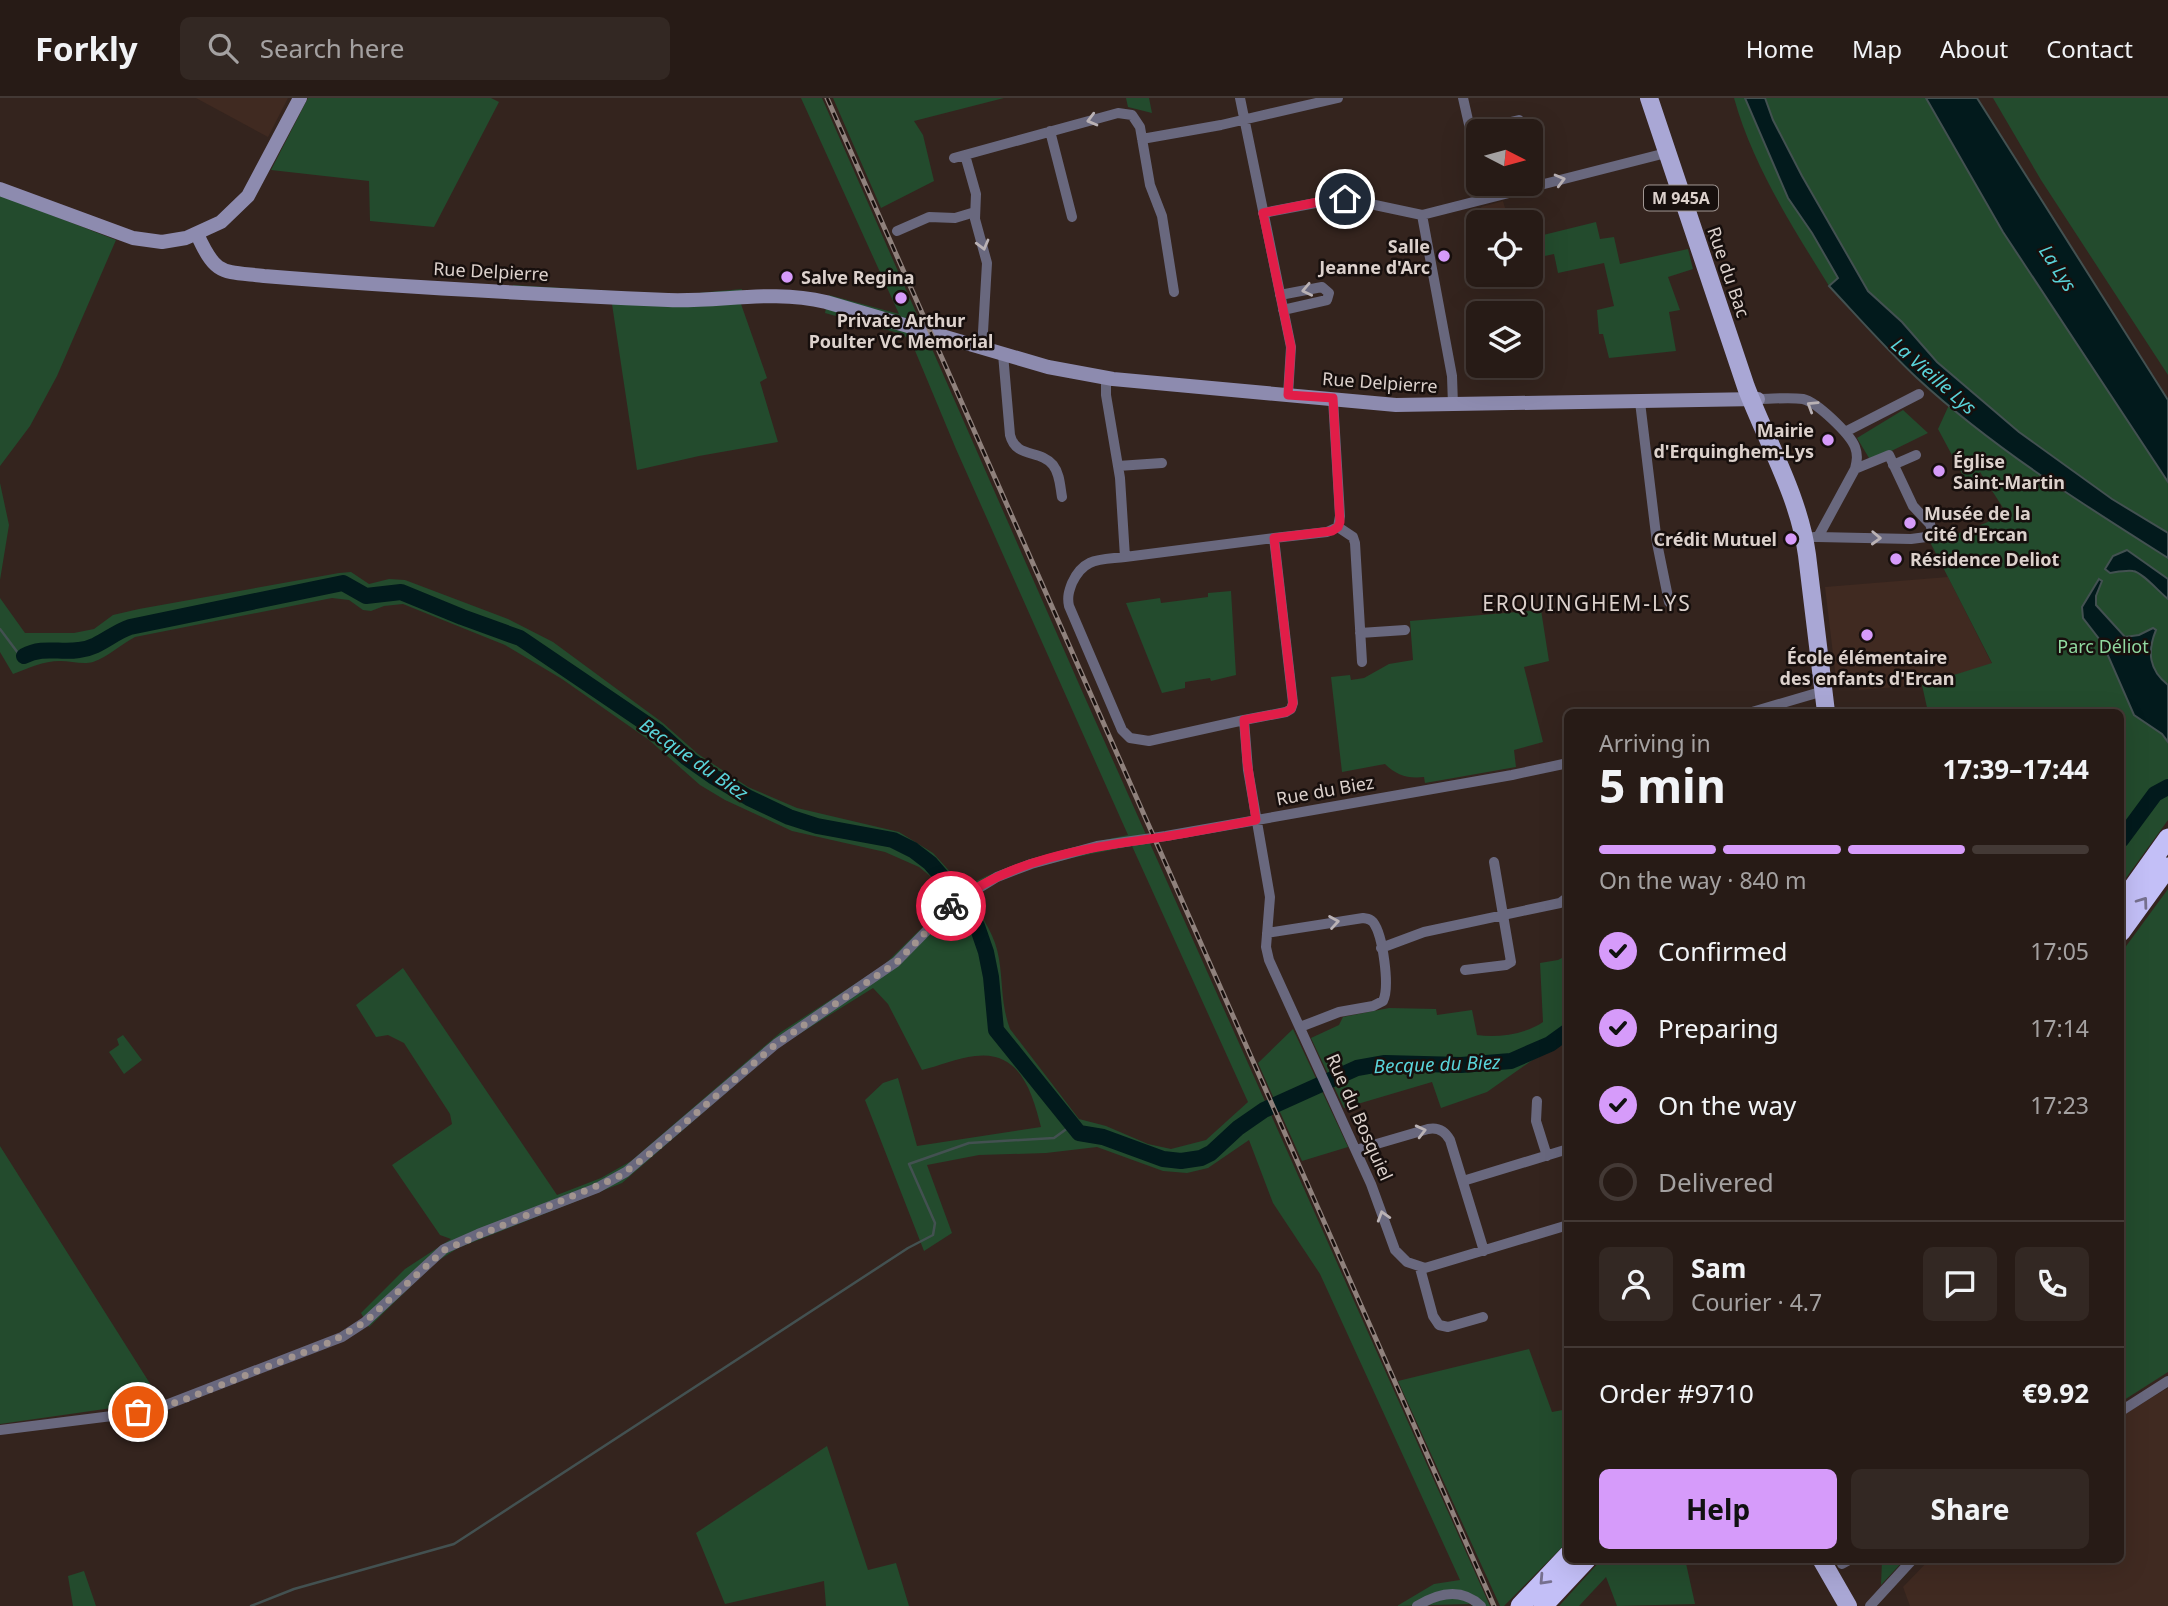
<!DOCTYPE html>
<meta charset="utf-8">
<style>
:root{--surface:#271b16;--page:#332823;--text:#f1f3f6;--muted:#a4a1a1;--line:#433935;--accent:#d69bfa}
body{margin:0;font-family:"Noto Sans",sans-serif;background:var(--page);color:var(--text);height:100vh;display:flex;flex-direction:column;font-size:26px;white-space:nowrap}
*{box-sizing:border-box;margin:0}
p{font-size:23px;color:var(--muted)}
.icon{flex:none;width:38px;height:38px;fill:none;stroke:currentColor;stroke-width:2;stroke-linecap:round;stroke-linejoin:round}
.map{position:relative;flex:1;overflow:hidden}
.drawer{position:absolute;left:1564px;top:611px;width:560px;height:854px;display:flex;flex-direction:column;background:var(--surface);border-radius:10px;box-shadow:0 7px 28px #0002,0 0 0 2px var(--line)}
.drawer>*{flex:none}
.needle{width:46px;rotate:96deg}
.fabs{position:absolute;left:1466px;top:21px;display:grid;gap:14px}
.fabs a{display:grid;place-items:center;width:77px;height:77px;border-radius:10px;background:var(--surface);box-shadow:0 7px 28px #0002,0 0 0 2px var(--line);font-size:35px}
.pin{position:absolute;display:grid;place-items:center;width:60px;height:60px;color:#fff;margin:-30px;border:4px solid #fff;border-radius:50%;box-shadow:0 2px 7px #0007}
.courier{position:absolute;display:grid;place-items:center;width:70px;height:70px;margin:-35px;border:5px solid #e11d48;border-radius:50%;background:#fff;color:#222;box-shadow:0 2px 9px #0007}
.head em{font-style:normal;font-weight:700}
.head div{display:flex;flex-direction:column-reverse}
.head{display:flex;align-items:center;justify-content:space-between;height:119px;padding:0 35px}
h1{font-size:46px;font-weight:700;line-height:52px}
.bar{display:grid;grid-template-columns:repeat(4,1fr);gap:10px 7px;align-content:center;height:84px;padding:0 35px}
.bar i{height:9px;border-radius:5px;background:var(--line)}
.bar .active{background:var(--accent)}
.bar p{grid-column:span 4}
.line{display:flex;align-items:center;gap:18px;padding:0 35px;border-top:2px solid var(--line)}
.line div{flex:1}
.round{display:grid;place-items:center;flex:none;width:74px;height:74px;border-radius:10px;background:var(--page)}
ol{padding:0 35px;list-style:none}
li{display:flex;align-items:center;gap:21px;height:77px}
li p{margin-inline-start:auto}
li .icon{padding:7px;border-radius:50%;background:var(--accent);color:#111;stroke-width:4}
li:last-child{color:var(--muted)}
li i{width:38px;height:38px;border:4px solid var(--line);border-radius:50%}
.primary-button{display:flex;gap:14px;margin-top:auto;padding:14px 35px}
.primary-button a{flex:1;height:80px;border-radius:10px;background:var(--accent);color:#111;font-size:28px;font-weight:700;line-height:80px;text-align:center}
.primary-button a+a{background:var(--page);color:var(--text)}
header{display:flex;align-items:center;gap:42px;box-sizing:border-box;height:98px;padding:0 35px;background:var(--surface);border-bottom:2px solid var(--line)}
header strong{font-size:33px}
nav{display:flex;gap:38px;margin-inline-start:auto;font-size:24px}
.search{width:490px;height:63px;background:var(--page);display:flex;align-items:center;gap:18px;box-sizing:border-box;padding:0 24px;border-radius:10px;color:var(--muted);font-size:26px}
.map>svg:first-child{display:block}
.built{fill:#402a21}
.green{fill:#234b2d;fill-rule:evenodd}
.water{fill:#021a1c;stroke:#435151;stroke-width:2}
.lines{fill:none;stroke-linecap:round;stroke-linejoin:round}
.stream{stroke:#435151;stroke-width:2.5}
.river{stroke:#021a1c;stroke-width:16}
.street{stroke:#69687e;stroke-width:10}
.secondary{stroke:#8d8baf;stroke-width:14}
.primary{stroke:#a9a7d5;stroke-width:18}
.highway{stroke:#c3bff7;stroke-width:19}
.rail-casing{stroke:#8f817c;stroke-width:5}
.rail{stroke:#170f0d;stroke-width:2.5;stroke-dasharray:8;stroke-linecap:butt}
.oneway{stroke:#bab2b5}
.oneway2{stroke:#76708e}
.done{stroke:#a1948f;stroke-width:7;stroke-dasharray:0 12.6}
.route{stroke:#e11d48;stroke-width:9}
.poi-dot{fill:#d69bfa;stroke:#170f0d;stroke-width:2.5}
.labels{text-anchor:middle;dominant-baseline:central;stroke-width:5;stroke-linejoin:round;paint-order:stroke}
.shield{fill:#170f0d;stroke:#a19793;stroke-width:2}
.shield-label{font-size:16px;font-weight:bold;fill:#dcd1cc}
.poi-label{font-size:18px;font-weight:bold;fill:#dcd1cc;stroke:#170f0d;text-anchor:start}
.street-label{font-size:18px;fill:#dcd1cc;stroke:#170f0d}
.park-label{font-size:18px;fill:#90d9a0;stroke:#170f0d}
.water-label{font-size:19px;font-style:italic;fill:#59d3d9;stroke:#170f0d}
.quarter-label{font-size:21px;letter-spacing:2px;fill:#dcd1cc;stroke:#170f0d}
</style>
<header>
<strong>Forkly</strong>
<div class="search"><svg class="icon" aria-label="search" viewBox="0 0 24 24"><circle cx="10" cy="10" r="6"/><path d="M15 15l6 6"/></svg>Search here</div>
<nav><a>Home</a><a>Map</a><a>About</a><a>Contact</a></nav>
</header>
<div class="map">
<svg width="2168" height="1508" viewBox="0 0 2168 1508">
<rect width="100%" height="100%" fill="#34241e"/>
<!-- built -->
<path class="built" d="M196,0H288L268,39Z
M1503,103L1509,124H1479V157L1469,115L1482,112L1481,109Z
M1948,479L1992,566L1922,587L1859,592L1858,582H1851L1850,580L1836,581L1825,489Z
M2168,1290V1508H1910L1903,1489L1930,1461H2121V1318Z"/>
<!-- green -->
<path class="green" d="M308,0H491L499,4L434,129L370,123L369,83L271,72Z
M801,0H822L1082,593L1490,1508H1472L1471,1506L1397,1508L1434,1486L1460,1482L1320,1176L1273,1105L1249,1042L1208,1070L1187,1075L1163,1073L1097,1049L1046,1055L979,1057L927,1067L952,1135L924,1153L865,1002L883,985L898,980L917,1048L1041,1029C1032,994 1020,952 975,958C957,960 939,968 922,972L888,906L873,890L780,948L622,1085L458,1150L436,1164L369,1229L361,1215L405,1171L451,1141L440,1137L392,1067L452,1026L450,1016L404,945L388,937L376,939L356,907L403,870L557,1097L601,1080L631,1063L781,934L884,867L949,803L935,782L919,769L885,754L792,733L725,702L700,687L649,642L562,581L505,547L403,506L384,508L371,513L363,512L349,502L332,500L135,539C121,546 108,559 93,564C83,567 71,563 60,563C43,563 29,570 13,576L0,554V500L25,535H74L94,531L113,517L139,511L339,475L351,474L369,486L389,481L405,482L508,521L553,544L663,625L698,656L748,689L797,710L899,734L933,755L964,789C1016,762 1070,749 1128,737L956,351L911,243L902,236L825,215L829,197L899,216ZM1132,748L1248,1004L1206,1042L1171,1051L1148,1046L1106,1028L1079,1021L1010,931C1001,907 1003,885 999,861C996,839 983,820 971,802C1005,770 1086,757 1132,748Z
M833,0H1004L914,23L923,37L934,83L881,110Z
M1126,0H1149L1152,15L1128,9Z
M1734,0H1745L1788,100L1812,135L1838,180L1829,188C1792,128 1753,68 1734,0Z
M1765,0H1926L2003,134L2168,384V435L2112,401L2019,334L1937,264L1902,224L1868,193L1802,78L1773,22Z
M1993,0H2168V277L2041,82Z
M0,97L116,142L57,278L30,328L0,368Z
M1596,124L1600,141L1614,139L1620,166L1688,151L1693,171L1668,179L1680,212L1669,214L1676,253L1609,260L1603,236H1599L1597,212L1614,208L1604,165L1558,175L1554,156L1531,161V140Z
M513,187L677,197L742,191L741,206L767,280L760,284L778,344L699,358L637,372L612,206L512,198Z
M1949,307L2061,392L2168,460V722L2121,787V614H1928L1922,587L1992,565L1930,444L1966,433L2007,416L1980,374L1968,387L1938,331Z
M1903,312L1928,335L1873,362L1869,360L1857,340Z
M0,385L9,427L0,482Z
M1231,493L1236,577L1211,583L1210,580L1185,584V590L1162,595L1126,505L1160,500L1161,505L1208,499V495Z
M1541,512L1549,563L1524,569L1543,644L1514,652L1516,669L1425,685L1424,679C1408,681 1396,677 1385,666L1342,674L1331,579L1350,577L1351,582L1364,580L1389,566L1413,562L1410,523Z
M2168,791V1274L2121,1304V855Z
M1568,857V937L1487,994L1441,1010L1432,984L1344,1010L1311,940L1339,927L1343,919L1389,910L1436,911L1437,917L1472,912L1477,937C1498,940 1526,936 1543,924L1540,865L1558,862Z
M1293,931L1348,1049L1302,1063L1258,965Z
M123,937L142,962L124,976L109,954L119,947L117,941Z
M0,1048L161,1303L0,1326Z
M1529,1251L1552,1314L1568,1311V1443L1504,1508H1500L1398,1283Z
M827,1348L868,1472L896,1465L909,1508H826L824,1483L725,1506L696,1435Z
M1602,1461H1685L1695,1506L1617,1508L1606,1479L1579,1508H1559Z
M1905,1461L1881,1487L1882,1462Z
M84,1473L96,1508H73L68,1478Z"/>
<!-- water -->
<path class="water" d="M1745,0H1765L1773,22L1802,78L1868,193L1902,224L1937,264L2019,334L2112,401L2168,435V460C2081,405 1993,350 1917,280C1886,251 1858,219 1829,188L1838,180L1812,135L1788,100Z
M1926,0H1977L2168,302V384L2003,134Z
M2127,452L2168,481V501C2159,494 2142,474 2133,473C2126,472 2117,474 2110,475L2105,471L2113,458Z
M2099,481L2102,483L2096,498V507L2125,539L2139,537L2153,530L2156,532C2147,554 2149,572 2168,587V644L2162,636L2134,617L2103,546L2083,520L2082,509Z"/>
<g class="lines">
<!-- stream -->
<path class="stream" d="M0,531L18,555L24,558
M251,1508L294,1491L454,1446L908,1150L933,1137L935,1125L909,1066L969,1045L1054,1040L1072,1027"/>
<!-- river -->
<path class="river" d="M24,558C43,548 59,555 79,552C99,550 112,535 130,529L343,485L366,498L401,494L462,519L520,540L657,633L687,660L714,679L749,700L789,719L817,728L893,742L913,752L930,765L956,795L977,828L986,854L991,879L996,932L1079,1035L1103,1039L1163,1061L1181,1063L1201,1060L1211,1055L1238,1030L1264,1012L1357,970L1385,965L1461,967L1511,963L1550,946L1568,933
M2121,742L2155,696L2168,689"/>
<!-- street -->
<path class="street" d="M1240,0L1291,249L1288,297
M1463,0L1473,44
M1050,33L1072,119
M1472,33L1519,22
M1142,41L1221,27L1338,0
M965,57L976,96L975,121L987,165L982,251
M954,60L1118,15L1132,17L1140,29L1150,87L1162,118L1174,194
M1263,115L1342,100L1422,117L1666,55
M1422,117L1452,278L1453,307
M897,133L929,119L955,120L975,114
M1280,197L1322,189L1329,195L1327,202L1283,212
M1003,256L1010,337C1016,361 1040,351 1053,367C1060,376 1060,388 1062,399
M1106,281V297L1120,380L1125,459C1100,462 1084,459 1072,485C1069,493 1067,499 1069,508L1122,632L1130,640L1149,643L1244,622
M1333,301L1340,418L1338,429L1353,439L1355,445L1362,564
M1758,301C1773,301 1789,299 1803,301C1817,304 1850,336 1855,349C1858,357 1857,363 1855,371L1818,439H1814
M1640,304L1657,445L1669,504
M1845,334L1919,296
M1893,367L1916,357
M1118,368L1162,365
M1818,439L1911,441L1934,438L1930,426L1913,408L1889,357L1855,371
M1274,440L1327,434L1338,429
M1125,459L1274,440L1293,605L1291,611L1286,614L1244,622L1248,672L1270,799L1266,849L1269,862L1371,1086L1395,1152L1407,1164L1425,1170L1568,1127
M1360,535L1405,532
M1752,614L1827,592
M1267,835L1363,820C1368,821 1369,820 1373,824C1383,837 1390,889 1383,903L1373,908L1339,914L1300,929
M1381,850L1424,834L1560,805L1568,799
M1465,872L1506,867L1511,864L1494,764
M1537,1003L1536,1023L1547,1058
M1356,1052L1428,1031C1438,1029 1445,1033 1450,1042L1484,1153
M1463,1083L1568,1051
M1420,1170L1433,1218L1439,1227L1448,1229L1483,1219
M2121,1313L2168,1283
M0,1332L112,1318L166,1307L342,1239L365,1224L444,1151L478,1136L597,1090L626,1074L776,946L896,864L953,806L997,779L1031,766L1097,748L1166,738L1512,677L1568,665
M1842,1466L1851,1461
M1417,1508C1438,1495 1461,1489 1481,1508
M1870,1508L1913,1461"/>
<!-- secondary -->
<path class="secondary" d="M0,91L133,140L162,144L186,140L221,124L248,98L300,0
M197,136C216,178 221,173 264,178C398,189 533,196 668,202C722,204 773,191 826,204L1048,269L1113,281L1396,307L1758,301"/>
<!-- primary -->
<path class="primary" d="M1649,0L1746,289C1767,344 1799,398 1807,457L1826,614
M1821,1461L1848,1508"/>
<!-- highway -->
<path class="highway" d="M2121,806L2168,740
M2121,834L2168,769
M1520,1508L1568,1457
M1543,1508L1587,1461"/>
<!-- rail casing -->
<g class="rail-casing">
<path id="rail" d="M827,0L1494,1508"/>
</g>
<!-- rail -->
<use href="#rail" class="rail"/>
</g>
<!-- one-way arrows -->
<defs><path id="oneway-chevron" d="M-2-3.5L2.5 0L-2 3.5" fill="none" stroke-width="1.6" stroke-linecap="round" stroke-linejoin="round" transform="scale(1.75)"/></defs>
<g class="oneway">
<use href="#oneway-chevron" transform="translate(1092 22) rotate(165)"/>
<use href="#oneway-chevron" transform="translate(1560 82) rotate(-15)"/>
<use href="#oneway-chevron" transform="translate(983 147) rotate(75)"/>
<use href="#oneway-chevron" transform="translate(1307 192) rotate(168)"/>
<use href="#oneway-chevron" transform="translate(1812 308) rotate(-148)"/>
<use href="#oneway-chevron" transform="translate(1876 440) rotate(2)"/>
<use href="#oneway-chevron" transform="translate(1334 824) rotate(-9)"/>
<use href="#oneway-chevron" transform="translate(1421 1033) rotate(-14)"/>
<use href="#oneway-chevron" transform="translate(1383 1118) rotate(-107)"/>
</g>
<g class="oneway2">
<use href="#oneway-chevron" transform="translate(2143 804) rotate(-54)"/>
<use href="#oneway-chevron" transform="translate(1544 1482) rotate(133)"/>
</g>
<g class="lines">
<!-- done -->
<path class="done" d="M138,1314L178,1304L333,1243L365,1224L444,1152L618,1079L647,1058L776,946L897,864L951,808"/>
<!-- route -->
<path class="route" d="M951,808C1008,761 1086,750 1156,740C1190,735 1223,728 1256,722L1247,663L1244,622L1286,614L1291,611L1293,605L1274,440L1332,433L1338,429L1340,424L1333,300L1288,297L1291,249L1263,115L1333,101H1345"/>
</g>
<!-- markers -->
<g class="poi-dot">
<circle cx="1444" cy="158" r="7"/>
<circle cx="787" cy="179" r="7"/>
<circle cx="901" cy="200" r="7"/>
<circle cx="1828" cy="342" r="7"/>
<circle cx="1939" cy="373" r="7"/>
<circle cx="1910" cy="425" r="7"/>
<circle cx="1791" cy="441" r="7"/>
<circle cx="1896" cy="461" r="7"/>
<circle cx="1867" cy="537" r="7"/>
</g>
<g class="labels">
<!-- shield labels -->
<rect class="shield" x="1644" y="87.5" width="74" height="25" rx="5"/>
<g class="shield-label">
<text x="1681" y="100">M 945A</text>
</g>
<!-- poi labels -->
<g class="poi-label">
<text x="1430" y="148" text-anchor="end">Salle<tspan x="1430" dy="21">Jeanne d'Arc</tspan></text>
<text x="801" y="179">Salve Regina</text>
<text x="901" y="222" text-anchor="middle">Private Arthur<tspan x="901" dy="21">Poulter VC Memorial</tspan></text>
<text x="1814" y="332" text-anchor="end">Mairie<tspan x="1814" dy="21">d'Erquinghem-Lys</tspan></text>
<text x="1953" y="363">Église<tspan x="1953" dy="21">Saint-Martin</tspan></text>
<text x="1924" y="415">Musée de la<tspan x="1924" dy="21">cité d'Ercan</tspan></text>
<text x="1777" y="441" text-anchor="end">Crédit Mutuel</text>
<text x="1910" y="461">Résidence Deliot</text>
<text x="1867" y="559" text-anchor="middle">École élémentaire<tspan x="1867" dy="21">des enfants d'Ercan</tspan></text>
</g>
<!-- street labels -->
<g class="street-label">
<text transform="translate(491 173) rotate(3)">Rue Delpierre</text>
<text transform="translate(1729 174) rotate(71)">Rue du Bac</text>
<text transform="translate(1380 284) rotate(4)">Rue Delpierre</text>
<text transform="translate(1325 692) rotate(-10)">Rue du Biez</text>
<text transform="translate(1360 1019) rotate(66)">Rue du Bosquiel</text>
</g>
<!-- park labels -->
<g class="park-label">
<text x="2103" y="548">Parc Déliot</text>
</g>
<!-- water labels -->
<g class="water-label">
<text transform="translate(2058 170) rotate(57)">La Lys</text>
<text transform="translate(1934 278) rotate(41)">La Vieille Lys</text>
<text transform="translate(694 661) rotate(35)">Becque du Biez</text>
<text transform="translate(1437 966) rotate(-2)">Becque du Biez</text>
</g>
<!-- quarter labels -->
<g class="quarter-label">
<text x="1587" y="505">ERQUINGHEM-LYS</text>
</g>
</g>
</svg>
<div class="fabs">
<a><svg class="needle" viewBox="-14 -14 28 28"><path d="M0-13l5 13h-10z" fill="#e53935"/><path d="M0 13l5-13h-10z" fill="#a4a1a1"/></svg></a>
<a><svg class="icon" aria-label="locate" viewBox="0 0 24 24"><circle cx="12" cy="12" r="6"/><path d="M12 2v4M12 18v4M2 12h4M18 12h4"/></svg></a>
<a><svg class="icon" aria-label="layers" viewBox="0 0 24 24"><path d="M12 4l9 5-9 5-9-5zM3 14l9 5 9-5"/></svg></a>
</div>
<div class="pin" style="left:138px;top:1314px;background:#ea580c"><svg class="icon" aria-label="bag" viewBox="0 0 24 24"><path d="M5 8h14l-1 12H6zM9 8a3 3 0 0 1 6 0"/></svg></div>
<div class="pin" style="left:1345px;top:101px;background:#1f2937"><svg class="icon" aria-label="home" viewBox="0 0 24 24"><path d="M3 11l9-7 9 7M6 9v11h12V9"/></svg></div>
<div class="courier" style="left:951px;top:808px"><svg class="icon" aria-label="bike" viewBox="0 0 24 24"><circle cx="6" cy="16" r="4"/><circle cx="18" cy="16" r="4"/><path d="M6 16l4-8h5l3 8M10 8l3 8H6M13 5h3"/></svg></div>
<section class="drawer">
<div class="head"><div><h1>5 min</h1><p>Arriving in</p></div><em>17:39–17:44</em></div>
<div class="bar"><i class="active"></i><i class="active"></i><i class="active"></i><i></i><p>On the way · 840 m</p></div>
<ol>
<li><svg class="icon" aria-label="check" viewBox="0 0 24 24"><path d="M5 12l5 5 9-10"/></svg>Confirmed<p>17:05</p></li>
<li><svg class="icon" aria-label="check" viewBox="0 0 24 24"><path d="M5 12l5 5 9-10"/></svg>Preparing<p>17:14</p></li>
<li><svg class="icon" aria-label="check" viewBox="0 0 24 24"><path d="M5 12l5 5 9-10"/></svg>On the way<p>17:23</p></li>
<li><i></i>Delivered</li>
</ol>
<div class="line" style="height:126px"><a class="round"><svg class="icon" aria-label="person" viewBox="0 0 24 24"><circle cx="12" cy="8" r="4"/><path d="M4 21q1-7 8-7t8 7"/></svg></a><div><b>Sam</b><p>Courier · 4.7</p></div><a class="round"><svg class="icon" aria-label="chat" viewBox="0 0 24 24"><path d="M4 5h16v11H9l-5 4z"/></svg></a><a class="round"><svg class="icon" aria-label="phone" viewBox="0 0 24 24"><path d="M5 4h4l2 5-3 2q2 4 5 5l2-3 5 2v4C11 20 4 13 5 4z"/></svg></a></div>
<div class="line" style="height:91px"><div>Order #9710</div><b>€9.92</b></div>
<div class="primary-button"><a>Help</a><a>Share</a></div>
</section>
</div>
